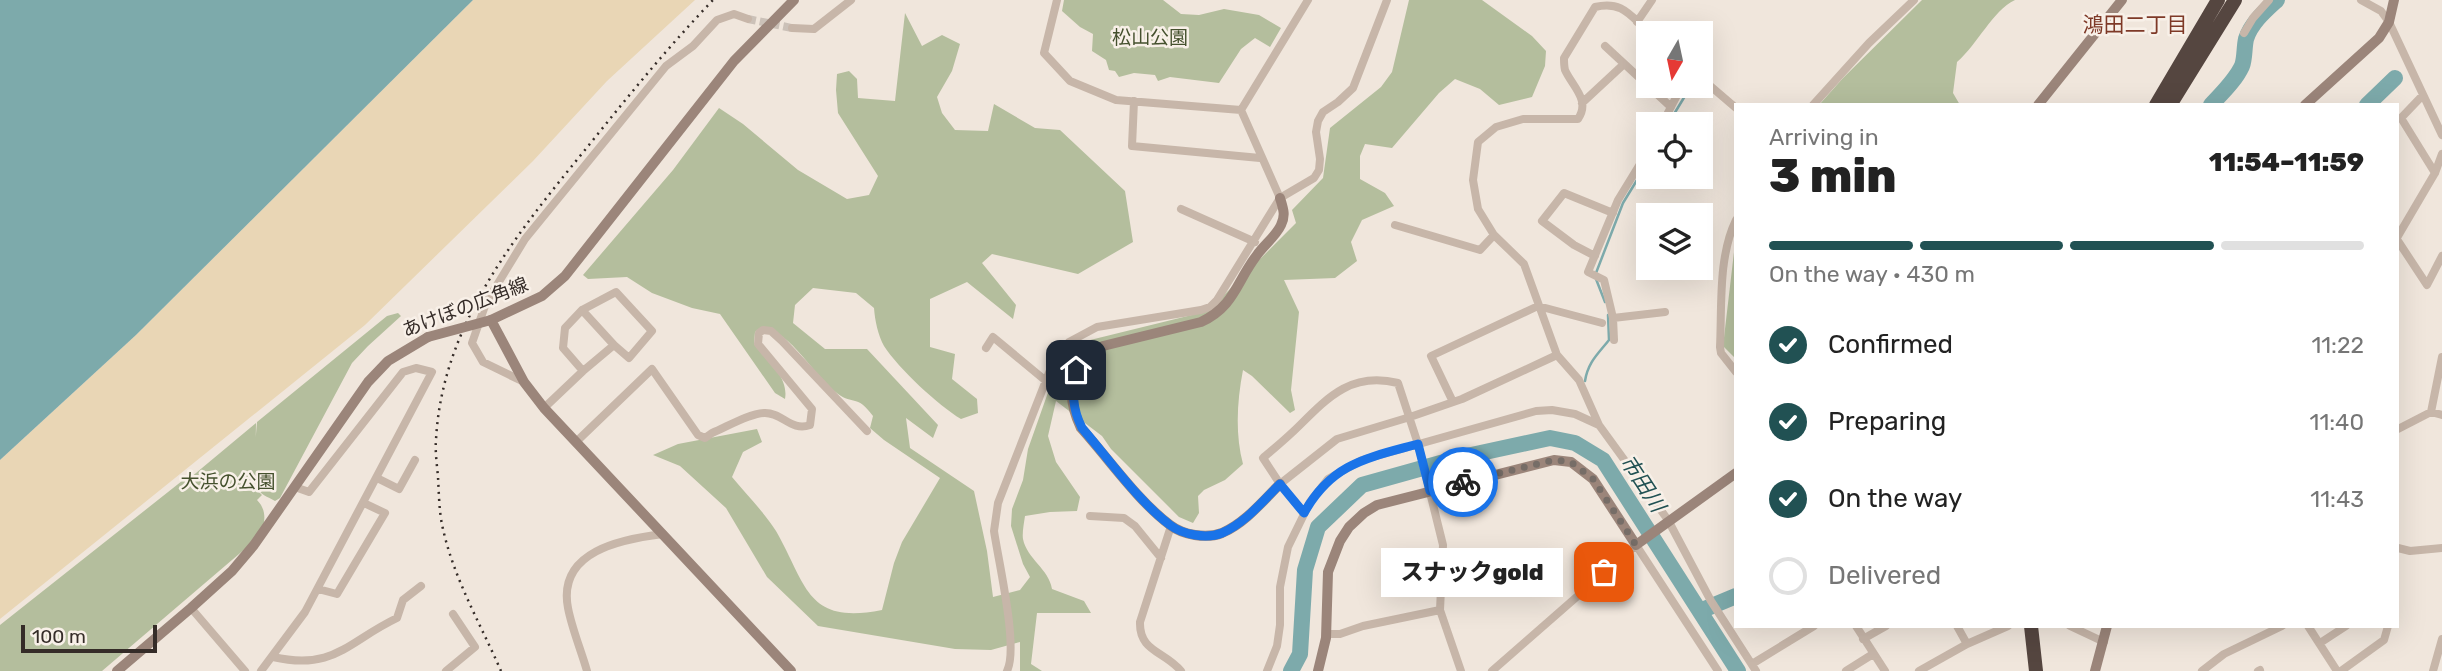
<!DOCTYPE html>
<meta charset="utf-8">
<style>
:root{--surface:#fff;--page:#f2f2f2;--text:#222;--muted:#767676;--line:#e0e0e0;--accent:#215153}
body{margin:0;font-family:Rubik,"Noto Sans JP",sans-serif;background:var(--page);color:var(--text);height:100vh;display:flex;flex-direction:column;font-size:26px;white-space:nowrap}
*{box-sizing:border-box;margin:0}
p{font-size:23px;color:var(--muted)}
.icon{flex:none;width:38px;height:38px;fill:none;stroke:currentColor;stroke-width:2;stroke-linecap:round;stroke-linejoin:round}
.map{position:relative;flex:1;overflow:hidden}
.side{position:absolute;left:1734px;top:103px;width:665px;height:525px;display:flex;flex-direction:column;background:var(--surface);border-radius:0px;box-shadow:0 7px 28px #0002}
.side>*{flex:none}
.needle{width:46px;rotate:189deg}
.tools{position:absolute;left:1636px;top:21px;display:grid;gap:14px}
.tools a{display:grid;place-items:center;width:77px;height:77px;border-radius:0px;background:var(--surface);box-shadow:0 7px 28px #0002;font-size:35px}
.scale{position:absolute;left:21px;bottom:18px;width:136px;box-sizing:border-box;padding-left:7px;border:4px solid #352c28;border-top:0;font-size:19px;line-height:24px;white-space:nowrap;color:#352c28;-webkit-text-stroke:5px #f8f0e8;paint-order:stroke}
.pin{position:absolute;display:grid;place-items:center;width:60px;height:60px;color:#fff;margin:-30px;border-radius:14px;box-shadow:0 4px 10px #0006}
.courier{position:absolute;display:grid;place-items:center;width:70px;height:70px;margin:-35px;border:5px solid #1a73e8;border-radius:50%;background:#fff;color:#222;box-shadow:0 2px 9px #0007}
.bubble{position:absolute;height:49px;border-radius:0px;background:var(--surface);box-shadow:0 7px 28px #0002;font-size:23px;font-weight:800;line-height:49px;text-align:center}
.headline em{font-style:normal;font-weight:800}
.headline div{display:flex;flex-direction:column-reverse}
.headline{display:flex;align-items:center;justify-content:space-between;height:119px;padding:0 35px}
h1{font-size:46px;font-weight:800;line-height:52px}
.bar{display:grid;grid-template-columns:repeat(4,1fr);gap:10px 7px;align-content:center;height:84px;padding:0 35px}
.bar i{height:9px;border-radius:5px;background:var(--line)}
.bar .active{background:var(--accent)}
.bar p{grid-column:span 4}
ol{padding:0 35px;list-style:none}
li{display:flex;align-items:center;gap:21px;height:77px}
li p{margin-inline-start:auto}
li .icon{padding:7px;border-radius:50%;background:var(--accent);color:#fff;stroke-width:4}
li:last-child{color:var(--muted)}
li i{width:38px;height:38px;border:4px solid var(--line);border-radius:50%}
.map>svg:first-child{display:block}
.green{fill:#b4be9d}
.sand{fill:#e9d6b5}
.water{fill:#7daaab}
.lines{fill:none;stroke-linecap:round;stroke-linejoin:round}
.stream{stroke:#7daaab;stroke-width:2.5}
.river{stroke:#7daaab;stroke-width:16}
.street-tunnel{stroke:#cbc1b8;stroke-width:8;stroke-dasharray:8 4;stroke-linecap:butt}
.street{stroke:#c7b6a9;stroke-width:8}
.secondary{stroke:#9b857a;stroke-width:10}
.highway{stroke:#554640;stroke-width:14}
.rail{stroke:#352c28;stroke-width:2.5;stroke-dasharray:2 5;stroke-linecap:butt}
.secondary-bridge{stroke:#9b857a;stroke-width:10}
.done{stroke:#766d67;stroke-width:7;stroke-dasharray:0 12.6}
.route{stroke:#1a73e8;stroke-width:9}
.labels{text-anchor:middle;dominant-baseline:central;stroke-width:5;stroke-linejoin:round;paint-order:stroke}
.park-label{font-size:19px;fill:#45512e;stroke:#f8f0e8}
.street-label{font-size:19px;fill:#352c28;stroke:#f8f0e8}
.neighbourhood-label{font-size:21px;fill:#7e3927;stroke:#f8f0e8}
.water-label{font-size:21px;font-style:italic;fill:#215153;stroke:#f8f0e8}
</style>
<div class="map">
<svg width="2442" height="671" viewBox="0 0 2442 671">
<rect width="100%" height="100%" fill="#f0e6dc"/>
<!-- green -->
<path class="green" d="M1064,0H1163L1181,14L1199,15L1224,9L1259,15L1281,28L1270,47L1255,38L1241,49L1219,83L1170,77L1158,81L1155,75L1134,73L1119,77L1115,71L1109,70L1106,60L1092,51L1093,34L1080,27L1062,11Z
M1409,0H1482L1532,36L1546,51L1545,66L1532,97L1499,105L1480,89L1455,79L1439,93L1392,148L1365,144L1360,156V179L1385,193L1394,206L1362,220L1351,242L1357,261L1335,278L1284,280L1299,312L1291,390L1295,410L1290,413L1252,376L1243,370C1237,401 1235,434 1243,464L1225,480L1204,490L1198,496L1199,513L1193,523L1179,517L1111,449L1102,436L1056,401L1048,436L1056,462L1080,497L1077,511L1050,512L1025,516C1024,523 1022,533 1023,539C1027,559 1049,569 1052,589L1084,601L1091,613H1037L1031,664L1042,671H1020V642L991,650L955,649L818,626L767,577L726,508L680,466L653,455L678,444L757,429L762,442L743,452L732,477C746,494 764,512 776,531C807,585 806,625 882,610L894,563L902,542L940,478L884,440L870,428L873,416C857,394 853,405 838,394C813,376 793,333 762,327L755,332L754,344C767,360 789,377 785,399L775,393L720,314L692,308L652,293L627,277L588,279L583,275L673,170L719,108L743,124L798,170L847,199L869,195L878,176L838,113L836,90L837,74L849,71L857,79L858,98L895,101L905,13L922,46L942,35L960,44L952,71L937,97L942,113L955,130L988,131L994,104L1035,128L1060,130L1125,191L1133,242L1078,274L992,254L982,263L1016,305L1013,319L967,282L930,299V347L955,354L952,379L977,399L978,413L961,419C938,405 899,369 884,346C878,335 875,321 874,308L856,293L813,288L795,305L793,323L825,349H867L938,425L933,438L906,418L910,448L974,491L987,551L993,597L1020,590L1030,577L1023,564L1011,526L1012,509L1023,480L1028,449L1057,367L1078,343L1208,311L1296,223L1292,210L1323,178L1330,128L1381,87L1392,72Z
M1922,0H2015C1992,11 1978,44 1957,62L1953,93L1960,105H1819L1843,78Z
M1736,235V358H1735L1723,346Z
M398,313L401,316L368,346L352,363L280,498L275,501C268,497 259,494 257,487C252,475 256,435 257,422L387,316Z
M256,423L255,488L262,495L257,500C268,511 265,525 259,537L102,671H0V625L187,477L190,478Z"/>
<!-- sand -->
<path class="sand" d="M473,0H695L607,81L533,161L365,325L0,619V460L136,335Z"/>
<!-- water -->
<path class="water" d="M0,0H473L136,335L0,460Z"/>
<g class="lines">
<!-- stream -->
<path class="stream" d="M1668,124L1691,86
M1596,273L1623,203L1648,162
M1596,279L1605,302
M1585,381C1588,362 1598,354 1609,340L1608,315"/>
<!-- river -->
<path class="river" d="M2211,105C2222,93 2235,81 2242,66C2245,58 2244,48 2246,39C2251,23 2265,11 2277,0
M2367,105L2395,78
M1700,611L1736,596
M1291,671L1300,654L1305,570L1318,527L1362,485L1462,457L1550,438L1575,443L1603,460L1738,671"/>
<!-- street-tunnel -->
<path class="street-tunnel" d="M748,19L792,28"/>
<!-- street -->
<path class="street" d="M1057,0L1044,53L1070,81L1116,100L1241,110
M2361,0L2381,11L2389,22L2442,135
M1637,22L1652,0
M792,28L814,29L851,0
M2244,33L2253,18L2269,0
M1605,46L1671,107
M1701,78L1736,108
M2423,95L2401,118L2435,173
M1134,101L1132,146L1260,158
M1582,103L1624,64
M1813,105L1869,43L1914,0
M1241,110L1308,0
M1241,110L1280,198
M1662,124L1682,86
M1181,209L1255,242
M1736,220C1718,257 1722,306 1720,347L1721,353L1736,372
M1395,225L1480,250L1494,235
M2398,236L2435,173L2442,154
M2398,241L2427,285L2442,256
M1595,256L1574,245L1542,221L1564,193L1613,213
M582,310L614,345
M1613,318L1665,312
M1614,340L1613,318L1604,280L1588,272L1618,200L1648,151
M986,348L993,337L1046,381
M524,382L483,362L472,343L486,303L525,239L666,66L693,46L717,20L734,14L748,19
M1453,402L1431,356L1538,306L1602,323
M544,408L583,371L614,345L629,358L652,331L616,292L582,310L565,328L563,348L583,371
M2431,412L2442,357
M1599,425L1579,380L1557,355L1524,264L1494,235L1478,209L1473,180L1478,142L1496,127L1523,119H1578C1591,100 1572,86 1565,70C1564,66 1564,62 1564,58L1595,7C1623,0 1631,17 1650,33
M2398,429L2431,412L2442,415
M576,442L652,369L698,435L705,438L712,433C727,427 747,414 764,413C782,412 791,432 810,425L812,409L758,344L759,333L763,330L771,331L782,341L867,431
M377,478L399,489L415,460
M1280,484L1337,439L1410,417L1462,399L1557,355
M1304,513L1280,484L1263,458C1276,447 1288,437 1300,425C1330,395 1353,372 1398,383L1418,444L1443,545L1440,610L1461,671
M1090,516L1124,518L1135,526L1161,558
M1171,526L1140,622C1139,652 1165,651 1181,671
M2398,548L2410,551L2442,548
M318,589L337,594L385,513L364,503
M191,608L245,671
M1856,626L1885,671
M1957,626L1967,644
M2070,626L2104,642
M2308,626L2337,671
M1326,634H1340L1363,626L1440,610
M1863,639L1886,626
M2320,643L2346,626
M273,657C334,671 347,642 397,618L403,600L421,586
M1752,664L1814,626
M261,671L305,612L432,372L416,368L403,372L309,492L295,487
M446,671L475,647L453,614
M587,671C581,650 572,629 568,608C557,551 622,539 663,534
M1007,671C1019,648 998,559 994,531L998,503L1056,355L1069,342L1097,327L1201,310L1210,307L1217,300L1280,198L1314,178L1319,170L1320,159L1316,132L1318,121L1323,112L1338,102L1353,88L1387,0
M1267,671L1277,646L1280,625V587L1288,547L1310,502L1328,479L1362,460L1536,411L1552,410L1575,414L1599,425L1668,520L1711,601L1756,671
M1492,671L1636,545L1718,671
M1846,671L1873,654
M1919,671L1967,644L2008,626
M2202,671L2224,654L2282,626
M2258,671L2260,670
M2341,671L2384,640L2388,626
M2433,671L2442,639"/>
<!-- secondary -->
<path class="secondary" d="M2038,105L2122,0
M2305,105L2379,38L2389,22L2394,0
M1280,484C1262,502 1245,523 1222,533C1206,539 1183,535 1170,525C1137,500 1109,459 1081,428C1064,392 1070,369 1103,346L1201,322C1235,306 1236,282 1257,255C1264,245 1276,236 1281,225C1286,215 1283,208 1280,198
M117,671L191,608L232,571L254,545L368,382L388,361L428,337
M791,671L544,408L524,382L491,320L542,296L565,276L734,61L794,0
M1318,671L1326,638L1328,572L1340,541L1349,527L1364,513L1377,505L1554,460L1571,462L1593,479L1636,545L1736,473
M2095,671L2107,626"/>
<!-- highway -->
<path class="highway" d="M2156,105L2218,0
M2170,105L2235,0
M2031,626L2036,671"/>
<!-- rail -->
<path class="rail" d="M501,671C481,625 454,579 443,529C439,513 439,494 438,477C437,465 435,452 436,440C442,323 519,231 589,145C629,95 669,46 713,0"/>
<!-- secondary-bridge -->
<path class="secondary-bridge" d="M428,337L491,320"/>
</g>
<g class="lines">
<!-- done -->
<path class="done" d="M1463,482L1554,460L1571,462L1593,479L1636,545L1604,572"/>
<!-- route -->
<path class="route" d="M1076,370C1072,392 1072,408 1082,428C1108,458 1138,501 1170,525C1183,535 1207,539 1222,533C1245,523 1262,502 1280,484L1304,513C1332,463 1367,458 1418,444L1430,491L1463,482"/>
</g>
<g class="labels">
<!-- park labels -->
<g class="park-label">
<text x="1150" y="37">松山公園</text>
<text x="228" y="481">大浜の公園</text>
</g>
<!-- street labels -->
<g class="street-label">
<text transform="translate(465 307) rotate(-21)">あけぼの広角線</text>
</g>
<!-- neighbourhood labels -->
<g class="neighbourhood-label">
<text x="2135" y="24">鴻田二丁目</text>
</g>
<!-- water labels -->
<g class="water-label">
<text transform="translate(1643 483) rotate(57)">市田川</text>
</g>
</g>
</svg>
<div class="tools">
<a><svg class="needle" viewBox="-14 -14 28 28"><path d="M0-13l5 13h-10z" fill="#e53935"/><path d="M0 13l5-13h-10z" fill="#767676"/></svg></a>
<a><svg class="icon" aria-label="locate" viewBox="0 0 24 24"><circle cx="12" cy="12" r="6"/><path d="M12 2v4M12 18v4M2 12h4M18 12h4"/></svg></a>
<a><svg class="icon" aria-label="layers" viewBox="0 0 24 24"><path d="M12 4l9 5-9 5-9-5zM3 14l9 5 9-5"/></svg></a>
</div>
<div class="scale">100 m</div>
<div class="pin" style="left:1604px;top:572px;background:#ea580c"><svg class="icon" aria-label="bag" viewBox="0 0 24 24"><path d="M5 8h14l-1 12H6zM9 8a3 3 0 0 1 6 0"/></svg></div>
<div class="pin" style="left:1076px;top:370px;background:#1f2937"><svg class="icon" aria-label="home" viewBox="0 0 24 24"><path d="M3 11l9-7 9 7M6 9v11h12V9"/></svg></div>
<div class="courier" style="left:1463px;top:482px"><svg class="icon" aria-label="bike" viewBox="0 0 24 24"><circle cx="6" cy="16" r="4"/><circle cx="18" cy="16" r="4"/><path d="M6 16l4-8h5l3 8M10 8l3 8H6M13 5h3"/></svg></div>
<div class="bubble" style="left:1381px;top:548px;width:182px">スナックgold</div>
<section class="side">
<div class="headline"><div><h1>3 min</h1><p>Arriving in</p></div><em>11:54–11:59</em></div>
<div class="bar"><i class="active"></i><i class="active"></i><i class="active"></i><i></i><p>On the way · 430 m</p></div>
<ol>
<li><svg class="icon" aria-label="check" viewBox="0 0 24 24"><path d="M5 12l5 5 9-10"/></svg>Confirmed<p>11:22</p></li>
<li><svg class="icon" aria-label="check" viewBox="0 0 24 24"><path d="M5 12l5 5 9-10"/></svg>Preparing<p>11:40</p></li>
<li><svg class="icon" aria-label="check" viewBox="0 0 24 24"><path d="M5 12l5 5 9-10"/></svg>On the way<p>11:43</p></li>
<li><i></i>Delivered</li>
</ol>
</section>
</div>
